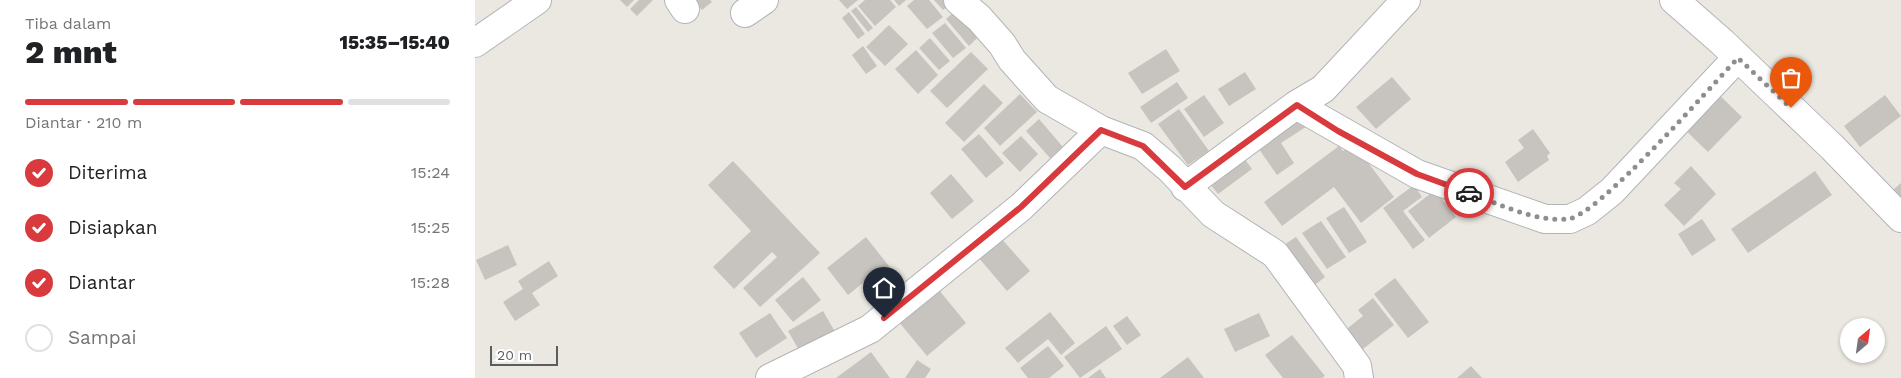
<!DOCTYPE html>
<html lang="id">
<meta charset="utf-8">
<style>
:root{--surface:#fff;--page:#f6f6f6;--text:#202124;--muted:#757577;--line:#e0e0e0;--accent:#d83a3d}
body{margin:0;font-family:"Work Sans",sans-serif;background:var(--page);color:var(--text);height:100vh;display:flex;flex-direction:column;font-size:19px;white-space:nowrap}
*{box-sizing:border-box;margin:0}
p{font-size:16px;color:var(--muted)}
.icon{flex:none;width:28px;height:28px;fill:none;stroke:currentColor;stroke-width:2;stroke-linecap:round;stroke-linejoin:round}
.map{position:relative;flex:1;overflow:hidden}
.side{display:flex;flex-direction:column;background:var(--surface);width:475px}
.side>*{flex:none}
.needle{width:32px;rotate:29deg}
.fabs{position:absolute;left:1365px;top:318px;display:grid;gap:10px}
.fabs a{display:grid;place-items:center;width:45px;height:45px;border-radius:50%;background:var(--surface);box-shadow:0 1px 4px #0004;font-size:25px}
.scale{position:absolute;left:15px;bottom:12px;width:68px;box-sizing:border-box;padding-left:5px;border:2px solid #5a5e61;border-top:0;font-size:14px;line-height:18px;white-space:nowrap;color:#5a5e61;-webkit-text-stroke:4px #fff;paint-order:stroke}
.pin{position:absolute;display:grid;place-items:center;width:42px;height:42px;color:#fff;margin:-51px -21px;border-radius:50% 50% 50% 0;rotate:-45deg;box-shadow:0 0 5px #0007}
.pin .icon{rotate:45deg}
.courier{position:absolute;display:grid;place-items:center;width:50px;height:50px;margin:-25px;border:4px solid #d83a3d;border-radius:50%;background:#fff;color:#222;box-shadow:0 1px 6px #0007}
.headline em{font-style:normal;font-weight:800}
.headline div{display:flex;flex-direction:column-reverse}
.headline{display:flex;align-items:center;justify-content:space-between;height:85px;padding:0 25px}
h1{font-size:32px;font-weight:800;line-height:38px}
.bar{display:grid;grid-template-columns:repeat(4,1fr);gap:8px 5px;align-content:center;height:60px;padding:0 25px}
.bar i{height:6px;border-radius:4px;background:var(--line)}
.bar .on{background:var(--accent)}
.bar p{grid-column:span 4}
ol{padding:0 25px;list-style:none}
li{display:flex;align-items:center;gap:15px;height:55px}
li p{margin-inline-start:auto}
li .icon{padding:5px;border-radius:50%;background:var(--accent);color:#fff;stroke-width:4}
li:last-child{color:var(--muted)}
li i{width:28px;height:28px;border:2px solid var(--line);border-radius:50%}
main{display:flex;flex:1;min-height:0}
.map>svg:first-child{display:block}
.building{fill:#c7c3be}
.lines{fill:none;stroke-linecap:round;stroke-linejoin:round}
.minor-casing{stroke:#b2b4b8;stroke-width:30}
.minor{stroke:#fff;stroke-width:28}
.done{stroke:#8d8e8e;stroke-width:5;stroke-dasharray:0 9}
.route{stroke:#d83a3d;stroke-width:6}
</style>
<main>
<section class="side">
<div class="headline"><div><h1>2 mnt</h1><p>Tiba dalam</p></div><em>15:35–15:40</em></div>
<div class="bar"><i class="on"></i><i class="on"></i><i class="on"></i><i></i><p>Diantar · 210 m</p></div>
<ol>
<li><svg class="icon" aria-label="check" viewBox="0 0 24 24"><path d="M5 12l5 5 9-10"/></svg>Diterima<p>15:24</p></li>
<li><svg class="icon" aria-label="check" viewBox="0 0 24 24"><path d="M5 12l5 5 9-10"/></svg>Disiapkan<p>15:25</p></li>
<li><svg class="icon" aria-label="check" viewBox="0 0 24 24"><path d="M5 12l5 5 9-10"/></svg>Diantar<p>15:28</p></li>
<li><i></i>Sampai</li>
</ol>
</section>
<div class="map">
<svg width="1426" height="378" viewBox="0 0 1426 378">
<rect width="100%" height="100%" fill="#ebe8e1"/>
<!-- building -->
<path class="building" d="M145,0H159L152,7Z
M164,0H178L162,16L155,9Z
M218,0H235L237,2L227,10Z
M364,0H383L372,9Z
M390,0H415L421,7L400,26L383,6Z
M419,0H431L424,6Z
M439,0H454L468,17L452,29L432,6Z
M459,0H475L477,3L468,10Z
M381,7L398,28L393,32L376,11Z
M480,11L502,38L494,46L471,19Z
M374,12L390,34L383,39L367,18Z
M470,23L491,48L478,58L457,33Z
M414,25L433,44L410,66L391,47Z
M455,38L475,61L464,70L444,48Z
M388,46L402,66L391,74L377,55Z
M691,49L705,71L667,94L653,73Z
M441,50L463,75L443,94L420,69Z
M496,52L513,69L472,108L455,91Z
M770,72L781,89L754,106L743,89Z
M917,77L936,99L901,129L881,107Z
M702,82L713,98L676,123L665,107Z
M509,84L528,103L489,142L470,123Z
M1237,88L1267,117L1233,152L1203,123Z
M545,94L562,112L525,146L509,128Z
M729,95L749,123L729,137L709,109Z
M1410,95L1426,116L1385,147L1369,126Z
M704,109L734,151L713,165L683,124Z
M828,110L837,123L806,143L819,163L802,175L779,142Z
M564,119L588,147L575,158L551,131Z
M1058,129L1075,153L1072,156L1074,160L1043,182L1030,162L1049,148L1043,140Z
M504,134L529,163L511,178L486,149Z
M546,136L563,154L545,172L527,153Z
M879,144L919,197L886,223L859,187L807,226L789,202L864,146L868,151Z
M766,154L777,169L743,194L731,179Z
M258,161L345,253L285,307L268,288L302,257L297,252L259,289L238,267L276,231L233,185Z
M1216,166L1241,194L1209,226L1189,205L1206,189L1199,183Z
M1340,171L1357,195L1273,253L1256,229Z
M476,174L499,201L477,219L455,193Z
M1426,183V199L1418,190Z
M939,185L947,197L928,211L950,240L938,249L908,208Z
M960,190L981,217L954,238L933,211Z
M869,207L892,242L874,253L851,218Z
M1227,219L1241,240L1217,256L1203,234Z
M846,221L871,257L852,269L827,233Z
M391,237L428,284L405,302L389,282L373,295L352,268Z
M821,237L850,277L836,288L806,247Z
M526,238L555,271L532,291L503,257Z
M33,245L42,265L10,280L1,260Z
M74,261L83,276L57,293L65,305L40,321L28,302L48,289L43,281Z
M328,277L346,300L318,322L300,300Z
M920,278L954,322L933,338L899,294Z
M464,290L491,323L452,356L424,322Z
M898,298L919,325L884,352L868,332L888,316L883,310Z
M348,311L363,337L328,357L313,331Z
M575,312L600,343L586,355L573,339L543,363L530,348Z
M295,313L312,338L281,358L264,333Z
M784,313L795,336L760,352L749,329Z
M652,316L666,335L652,345L638,326Z
M631,326L647,349L605,378L589,357Z
M817,335L850,376L847,378H808L790,355Z
M573,346L589,366L574,378H553L545,368Z
M396,352L415,378H361Z
M713,357L729,378H685Z
M442,360L456,369L450,378H430Z
M996,366L1007,378H982Z
M625,369L631,378H613Z"/>
<g class="lines">
<!-- minor casing -->
<g class="minor-casing">
<path id="minor" d="M204,0L210,9
M483,0L504,18L527,44L537,60L572,99L626,130L668,146L695,169L738,214L800,254L882,366L884,378
M1199,0L1247,42L1357,147L1426,218
M270,13L289,0
M0,43L62,0
M821,105L942,174L1070,219H1095L1112,211L1137,191L1263,57
M710,187L821,105L848,89L931,0
M295,378L395,329L546,207L626,130"/>
</g>
<!-- minor -->
<use href="#minor" class="minor"/>
</g>
<g class="lines">
<!-- done -->
<path class="done" d="M994,193C1024,204 1060,222 1093,219C1123,216 1236,86 1263,58L1316,108"/>
<!-- route -->
<path class="route" d="M409,318L546,207L626,130L668,146L710,187L822,105L863,131L942,174L994,193"/>
</g>
</svg>
<div class="fabs">
<a><svg class="needle" viewBox="-14 -14 28 28"><path d="M0-13l5 13h-10z" fill="#e53935"/><path d="M0 13l5-13h-10z" fill="#757577"/></svg></a>
</div>
<div class="scale">20 m</div>
<div class="pin" style="left:1316px;top:108px;background:#ea580c"><svg class="icon" aria-label="bag" viewBox="0 0 24 24"><path d="M5 8h14l-1 12H6zM9 8a3 3 0 0 1 6 0"/></svg></div>
<div class="pin" style="left:409px;top:318px;background:#1f2937"><svg class="icon" aria-label="home" viewBox="0 0 24 24"><path d="M3 11l9-7 9 7M6 9v11h12V9"/></svg></div>
<div class="courier" style="left:994px;top:193px"><svg class="icon" aria-label="car" viewBox="0 0 24 24"><path d="M5 17H2v-5l4-1 3-4h7l3 4 3 1v5h-3M9 17h6M6 11h13"/><circle cx="7" cy="17" r="2"/><circle cx="17" cy="17" r="2"/></svg></div>
</div>
</main>
